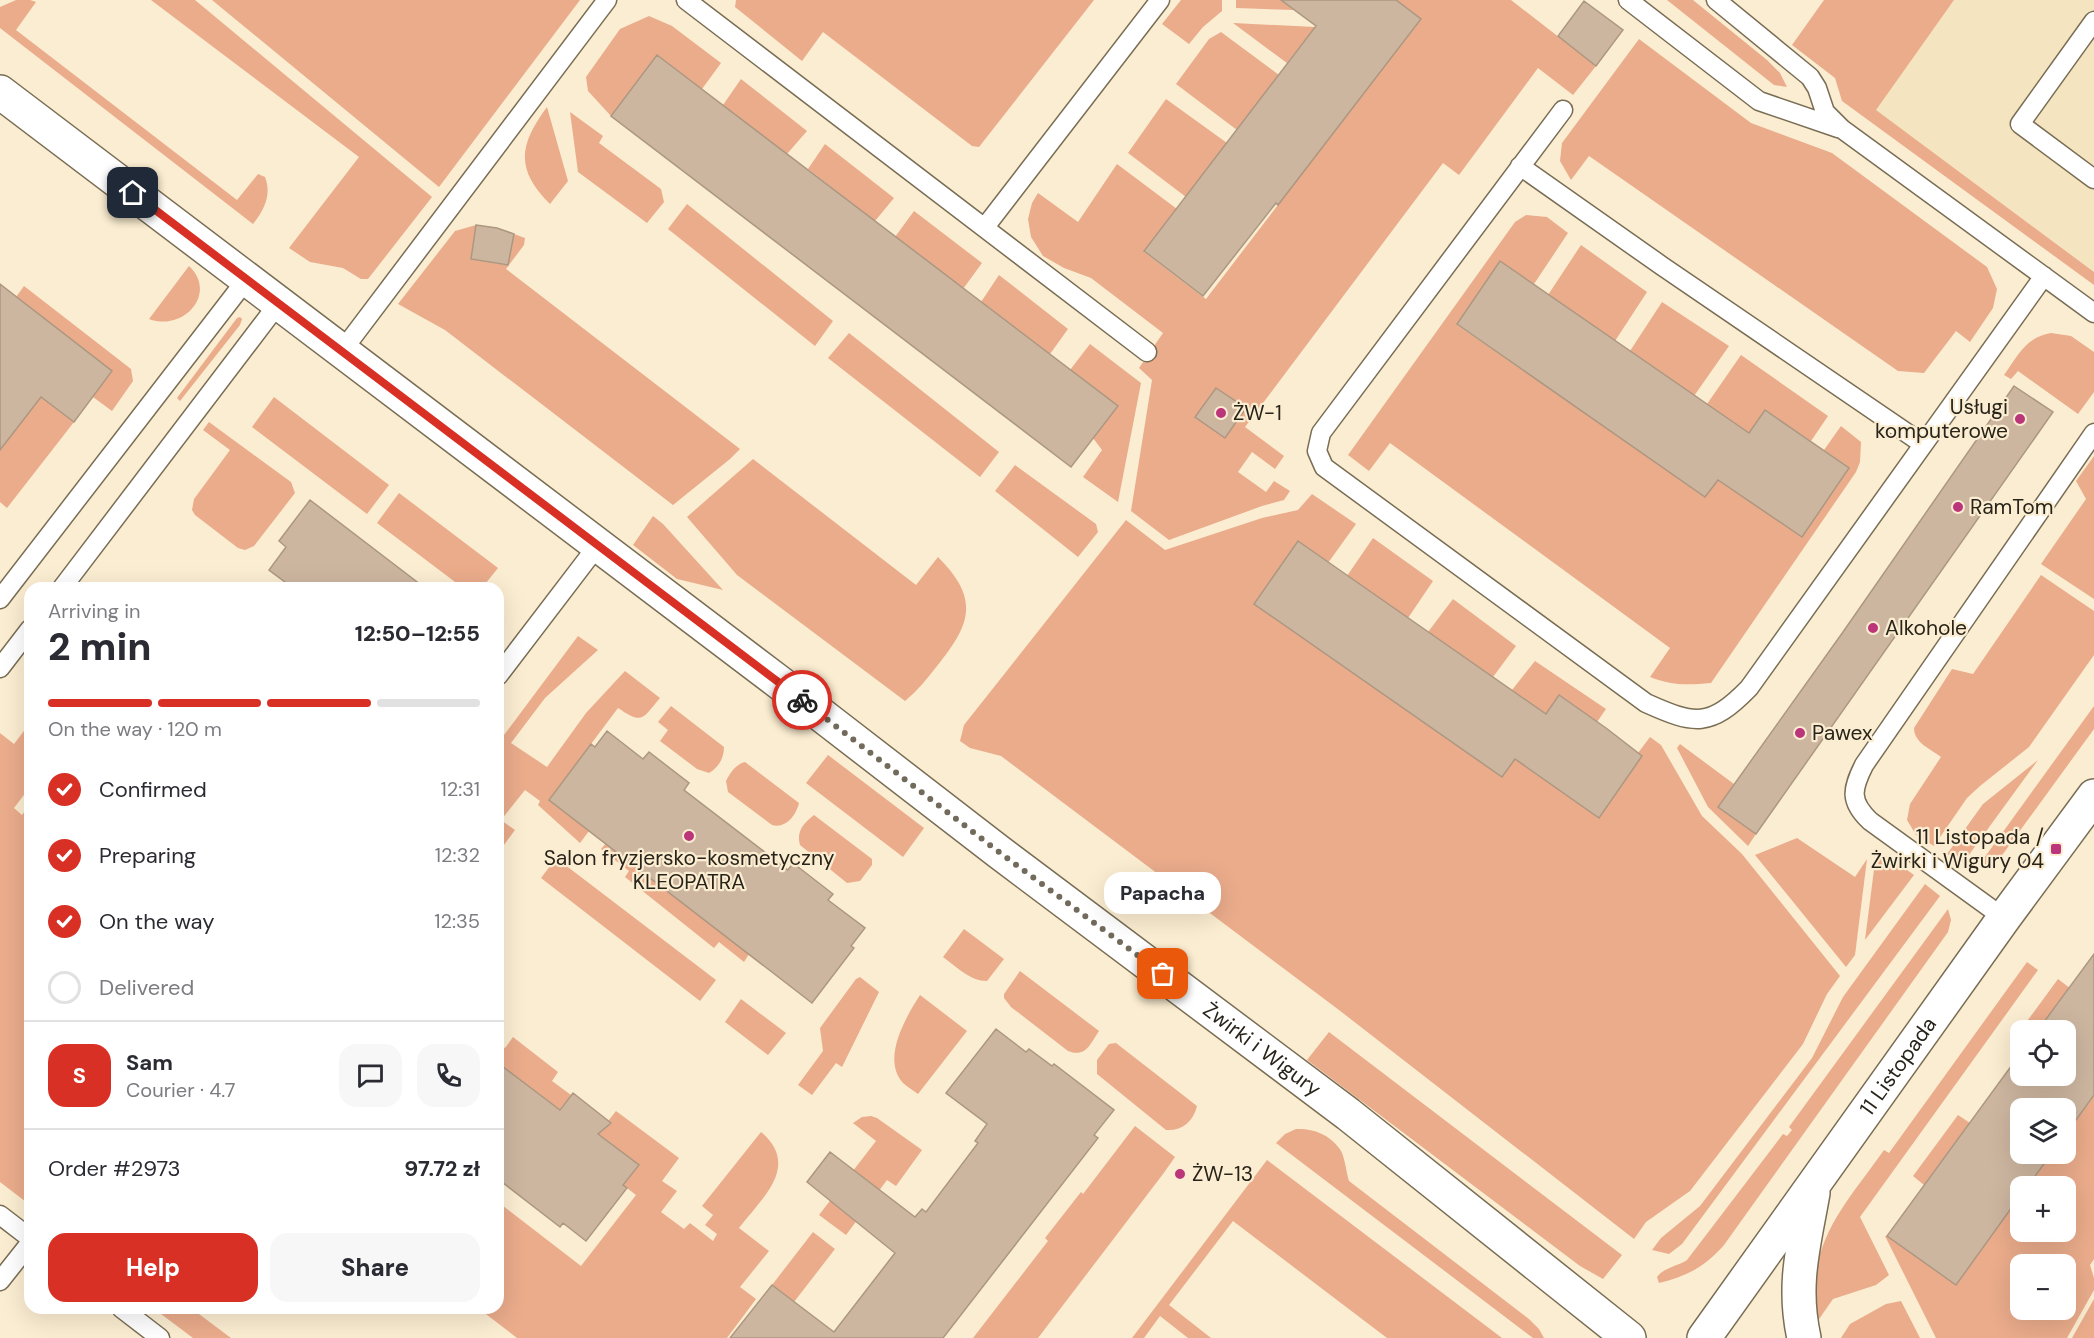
<!DOCTYPE html>
<meta charset="utf-8">
<style>
:root{--surface:#fff;--page:#f7f7f7;--text:#2b2b33;--muted:#7c7c81;--line:#e1e1e2;--accent:#d93025}
body{margin:0;font-family:"DM Sans",sans-serif;background:var(--page);color:var(--text);height:100vh;display:flex;flex-direction:column;font-size:22px;white-space:nowrap}
*{box-sizing:border-box;margin:0}
p{font-size:20px;color:var(--muted)}
.icon{flex:none;width:33px;height:33px;fill:none;stroke:currentColor;stroke-width:2;stroke-linecap:round;stroke-linejoin:round}
.map{position:relative;flex:1;overflow:hidden}
.sheet{position:absolute;left:24px;top:582px;width:480px;height:732px;display:flex;flex-direction:column;background:var(--surface);border-radius:18px;box-shadow:0 6px 24px #0002}
.sheet>*{flex:none}
.buttons{position:absolute;left:2010px;top:1020px;display:grid;gap:12px}
.buttons a{display:grid;place-items:center;width:66px;height:66px;border-radius:12px;background:var(--surface);box-shadow:0 6px 24px #0002;font-size:30px}
.pin{position:absolute;display:grid;place-items:center;width:51px;height:51px;color:#fff;margin:-26px;border-radius:12px;box-shadow:0 3px 9px #0006}
.courier{position:absolute;display:grid;place-items:center;width:60px;height:60px;margin:-30px;border:4px solid #d93025;border-radius:50%;background:#fff;color:#222;box-shadow:0 2px 8px #0007}
.bubble{position:absolute;height:42px;border-radius:18px;background:var(--surface);box-shadow:0 6px 24px #0002;font-size:20px;font-weight:800;line-height:42px;text-align:center}
.summary em{font-style:normal;font-weight:800}
.summary div{display:flex;flex-direction:column-reverse}
.summary{display:flex;align-items:center;justify-content:space-between;height:102px;padding:0 24px}
h1{font-size:39px;font-weight:800;line-height:45px}
.bar{display:grid;grid-template-columns:repeat(4,1fr);gap:9px 6px;align-content:center;height:72px;padding:0 24px}
.bar i{height:8px;border-radius:4px;background:var(--line)}
.bar .selected{background:var(--accent)}
.bar p{grid-column:span 4}
.line{display:flex;align-items:center;gap:15px;padding:0 24px;border-top:2px solid var(--line)}
.line div{flex:1}
.round{display:grid;place-items:center;flex:none;width:63px;height:63px;border-radius:18px;background:var(--page)}
ol{padding:0 24px;list-style:none}
li{display:flex;align-items:center;gap:18px;height:66px}
li p{margin-inline-start:auto}
li .icon{padding:6px;border-radius:50%;background:var(--accent);color:#fff;stroke-width:4}
li:last-child{color:var(--muted)}
li i{width:33px;height:33px;border:3px solid var(--line);border-radius:50%}
.action{display:flex;gap:12px;margin-top:auto;padding:12px 24px}
.action a{flex:1;height:69px;border-radius:18px;background:var(--accent);color:#fff;font-size:24px;font-weight:800;line-height:69px;text-align:center}
.action a+a{background:var(--page);color:var(--text)}
.map>svg:first-child{display:block}
.built{fill:#f5e4c0}
.green{fill:#eaac8b;fill-rule:evenodd}
.building{fill:#cdb6a0;stroke:#ac9781;stroke-width:1.5}
.lines{fill:none;stroke-linecap:round;stroke-linejoin:round}
.lane-casing{stroke:#796d54;stroke-width:21}
.street-casing{stroke:#796d54;stroke-width:36}
.secondary-casing{stroke:#796d54;stroke-width:36}
.lane{stroke:#fff;stroke-width:18}
.street{stroke:#fff;stroke-width:33}
.secondary{stroke:#fff;stroke-width:33}
.done{stroke:#726a5a;stroke-width:6;stroke-dasharray:0 10.8}
.route{stroke:#d93025;stroke-width:8}
.poi-dot{fill:#ba3579;stroke:#fbedd1;stroke-width:2}
.labels{text-anchor:middle;dominant-baseline:central;stroke-width:4.5;stroke-linejoin:round;paint-order:stroke}
.poi-label{font-size:21px;fill:#29241a;stroke:#fbedd1;text-anchor:start}
.street-label{font-size:21px;fill:#29241a;stroke:#fbedd1}
</style>
<div class="map">
<svg width="2094" height="1338" viewBox="0 0 2094 1338">
<rect width="100%" height="100%" fill="#fbedd1"/>
<!-- built -->
<path class="built" d="M1954,0H2094V272L1875,110Z"/>
<!-- green -->
<path class="green" d="M16,0H30L36,2L16,30L237,200L258,174L265,177C272,195 264,210 253,224L0,28V7Z
M151,0H195L432,197L368,279H361L343,268L310,262L289,248L359,157Z
M212,0H580L439,187Z
M736,0H1094L979,147L972,146L823,32L802,61L735,7Z
M1181,0H1222V11L1203,27L1189,44L1162,24Z
M1236,0H1281L1294,10L1236,8Z
M1396,0H1511L1596,66L1573,95L1538,68L1459,175L1443,163L1245,427L1284,456L1275,469L1252,452L1238,472L1266,492L1274,481L1290,491L1284,500L1262,506L1169,540L1131,511L1152,380L1139,368L1163,333L1091,278L1064,268L1043,256L1031,237L1028,219L1032,203L1038,193L1078,222L1117,164L1177,209L1144,252L1206,299L1420,19Z
M1667,0H1693L1767,60L1780,73L1787,87L1774,85Z
M1824,0H1954L1876,110L2094,272V285L1842,101L1835,78L1792,45Z
M649,16L672,26L721,63L702,89L657,55L611,116L588,91L586,77L620,29Z
M1233,23L1315,27L1287,63Z
M1221,32L1279,75L1237,130L1176,84L1209,39Z
M1639,39L1751,123L1832,153L1987,267L1997,289L1993,308L1970,342L1956,331L1924,373L1898,371L1589,156L1571,180L1560,161L1562,143Z
M741,79L807,131L787,154L723,105Z
M1166,99L1227,143L1186,197L1128,153Z
M547,107L568,181L550,204C515,169 519,145 547,107Z
M570,112L603,136L599,143L661,189L664,202L647,223L578,172Z
M825,144L894,198L875,221L808,169Z
M687,204L833,321L815,346L668,229Z
M914,211L982,263L963,289L895,237Z
M1526,215L1547,217L1568,233L1534,284L1457,325L1705,496L1718,480L1802,537L1849,468L1824,450L1841,426L1861,442L1860,462L1856,472L1711,683C1688,685 1673,686 1650,677L1670,648L1390,443L1369,471L1348,455L1515,222Z
M476,225L471,259L507,265L514,234L525,238L524,245L506,269L740,449L730,459L673,505L445,330L398,304L455,231Z
M1581,245L1647,292L1615,341L1548,295Z
M189,266C218,293 184,332 149,319Z
M999,275L1068,329L1050,354L981,302Z
M24,286L131,369L133,381L112,411L93,397L112,371L16,297Z
M1662,302L1729,346L1694,396L1630,351Z
M240,317L242,319L240,325L180,401L177,398L237,318Z
M849,333L999,452L980,477L828,358Z
M2051,333L2071,336L2094,352V392L2078,414L2018,371L2011,379L2004,375C2019,354 2025,338 2051,333Z
M1090,344L1141,383L1118,502L1083,477L1102,450L1093,438L1070,370Z
M1741,355L1828,416L1811,441L1765,410L1749,433L1707,404Z
M41,397L74,422L7,508L0,502V422Z
M274,397L389,485L367,514L252,427Z
M209,422L291,482L295,493L254,546L245,550L238,548L195,515L192,510L194,499L230,450L203,430Z
M2094,456V599L2041,564L2086,499L2076,481Z
M753,459L916,585L938,557C980,599 971,624 937,666C927,679 917,691 905,701L737,575L687,517Z
M1015,465L1096,524L1098,532L1078,557L995,491Z
M399,493L498,568L482,588H463L377,523Z
M1312,494L1356,524L1328,563L1254,604L1502,777L1515,759L1638,753L1650,737L1661,745L1702,816L1742,854L1840,976L1827,994L1803,1044L1690,1191L1646,1222L1634,1239L1339,1010L1001,756L970,748L960,741L964,725L1126,520L1165,550L1262,518L1298,510Z
M653,516L663,524L723,590L677,579L633,545Z
M1373,538L1433,581L1408,618L1347,576Z
M2041,575L2094,611V655L2029,747L1980,786L1967,798L1934,846L1916,835L1907,820L1910,804L1941,757C1931,749 1914,743 1914,728L1952,669L1973,674Z
M1453,599L1516,646L1493,677L1428,632Z
M578,636L598,650L545,698L511,743L547,767L586,713L625,671L660,698C642,719 643,725 618,708L549,800L589,831L580,843L538,805L540,801L525,790L501,820L515,830L501,849L498,847V743Z
M1535,661L1606,709L1597,722L1559,695L1546,714L1512,690Z
M671,706L724,747C724,758 719,767 709,773L697,769L660,741L668,730L658,722Z
M2094,706V729L2027,821L2000,858L1989,865H1979Z
M30,723V787L14,808L22,815L30,804V1205L0,1182V733L14,744Z
M1680,744L1734,784L1718,807L1756,834L1748,846L1708,807L1677,748Z
M828,755L924,828L903,857L806,783Z
M2038,760L1963,863L1947,854L1983,804Z
M745,762L799,803C796,816 785,829 772,825L728,792L726,781C730,773 736,764 745,762Z
M814,815L872,859V865L860,881L847,883L800,845C796,831 804,823 814,815Z
M1797,838L1855,877L1867,859L1855,955L1846,967L1755,855Z
M608,841L609,847L749,954L744,962L719,942L714,948L625,877L629,871L601,849Z
M1876,854L1889,857L1914,875L1865,940Z
M556,858L716,980L700,1001L541,878Z
M1925,884L1940,896L1682,1244L1669,1254L1652,1250L1661,1238L1700,1206L1812,1058L1843,997Z
M1948,909L1951,920L1948,932L1724,1245C1706,1266 1686,1277 1659,1283L1657,1277C1663,1268 1678,1266 1687,1260L1783,1134L1787,1136L1792,1130L1789,1127Z
M964,929L1004,959L987,981C970,981 957,967 943,957Z
M2027,962L2038,970L1860,1217L1889,1275L1876,1285L1833,1299L1817,1322C1805,1244 1842,1209 1884,1150L1889,1153Z
M1020,971L1099,1031C1090,1044 1086,1058 1068,1051L1011,1007L1004,998V994Z
M860,977L879,992L842,1067L836,1063L812,1095L798,1085L823,1051L820,1028L856,979Z
M2058,979L2071,989L2063,996L2038,1030H2020V1049L2011,1043Z
M920,995L967,1031L918,1094C913,1090 907,1087 903,1083C881,1059 906,1017 920,995Z
M741,999L786,1033L768,1055L725,1022Z
M1329,1032L1622,1255L1603,1279L1580,1266L1307,1060Z
M513,1037L558,1072L552,1081L571,1095L559,1110L498,1063V1043L505,1048Z
M1116,1043L1197,1106C1193,1122 1182,1131 1166,1130L1097,1074V1060L1109,1044Z
M2094,1087V1259L2090,1265L2094,1278V1290L2067,1338H1936L1885,1236H1887L1956,1285L2020,1196V1232H2066V1186H2028L2033,1180L2029,1177L2046,1154H2066V1134L2091,1100ZM2020,1264H2066V1310H2020Z
M616,1111L679,1158L662,1181L677,1191L661,1212L684,1229L690,1223L713,1241L717,1234L705,1225L713,1215L702,1206L761,1132C801,1166 762,1198 739,1228L769,1251L740,1287L756,1299L727,1338H517L478,1308H498V1202L581,1266L636,1195L623,1185L638,1165L598,1134Z
M1958,1115L1970,1123L1924,1185L1913,1176Z
M871,1116L877,1118L922,1150L896,1186L887,1180L846,1235L819,1215L876,1141L853,1123L862,1117Z
M1135,1126L1175,1157L1163,1174L1038,1338H973L1048,1241L1045,1238L1081,1192L1083,1194Z
M1296,1129C1312,1128 1329,1134 1339,1148C1345,1155 1346,1172 1349,1181L1529,1319L1539,1329L1544,1338H1533L1276,1143L1285,1134Z
M1267,1160L1502,1338H1387L1233,1221L1169,1305L1211,1338H1188L1160,1316L1144,1338H1132Z
M813,1232L835,1249L794,1302L772,1285Z
M2094,1299V1338H2072Z
M1901,1301L1920,1338H1841L1850,1324L1886,1304Z
M153,1308H191L231,1338H193Z"/>
<!-- building -->
<path class="building" d="M1281,0H1396L1421,19L1278,205L1276,203L1203,296L1144,251L1316,26Z
M1584,1L1623,30L1596,66L1558,36Z
M657,55L1118,406L1071,467L611,116Z
M476,225L497,228L514,234L508,265L471,259Z
M1500,261L1749,433L1765,410L1849,468L1802,537L1718,480L1705,497L1457,324Z
M0,284L112,371L74,422L41,397L0,450Z
M2014,386L2053,412L1756,834L1718,807L1843,632Z
M1216,388L1246,408L1225,438L1195,417Z
M310,500L425,588H293L269,570L286,547L279,541Z
M1298,541L1546,714L1559,695L1606,728L1642,756L1599,818L1515,759L1502,777L1254,604Z
M607,731L643,759L649,752L689,783L684,790L788,870L793,863L833,894L828,900L865,928L851,946L854,948L812,1003L549,800L591,744L595,747Z
M2094,954V1095L2066,1134V1108H2020V1154H2051L2028,1186H2020V1196L1956,1285L1887,1236L2020,1054V1076H2066V1030H2038Z
M996,1029L1026,1052L1029,1049L1052,1066L1054,1064L1114,1110L1094,1135L1098,1138L943,1338H730L772,1285L834,1332L895,1253L807,1182L830,1152L915,1217L922,1209L926,1212L978,1143L975,1141L987,1124L946,1093Z
M498,1063L560,1110L573,1093L611,1123L598,1134L639,1165L623,1185L627,1188L586,1241L563,1223L560,1227L498,1179Z"/>
<g class="lines">
<!-- lane casing -->
<g class="lane-casing">
<path id="lane" d="M686,0L1147,352
M1628,0L1759,101L1838,128
M1716,0L1810,77L1817,88L1825,112L1842,129L2094,313
M2094,21L2020,124L2094,179
M1563,110L1321,433L1317,451L1324,467L1646,703C1695,725 1710,728 1749,688L2044,276
M1520,166L1662,266L1923,444
M985,227L1160,0
M342,351L607,0
M62,588L278,304
M0,599L246,280
M0,668L30,629
M498,676L598,545
M2004,918L1870,821C1849,801 1852,789 1864,765L2094,433
M0,1215L30,1238
M0,1281L30,1243
M121,1308L160,1338"/>
</g>
<!-- street casing -->
<g class="street-casing">
<g id="street">
<path id="s1" d="M0,92L780,683L999,852L1348,1114L1629,1338"/>
</g>
</g>
<!-- secondary casing -->
<g class="secondary-casing">
<g id="secondary">
<path id="s2" d="M1704,1338L2004,918L2094,796"/>
<path d="M1804,1338C1792,1284 1804,1245 1813,1193"/>
</g>
</g>
<!-- lane -->
<use href="#lane" class="lane"/>
<!-- street -->
<use href="#street" class="street"/>
<!-- secondary -->
<use href="#secondary" class="secondary"/>
</g>
<g class="lines">
<!-- done -->
<path class="done" d="M802,700L999,852L1163,974"/>
<!-- route -->
<path class="route" d="M133,193L802,700"/>
</g>
<!-- markers -->
<g class="poi-dot">
<circle cx="1221" cy="413" r="6"/>
<circle cx="2020" cy="419" r="6"/>
<circle cx="1958" cy="507" r="6"/>
<circle cx="1873" cy="628" r="6"/>
<circle cx="1800" cy="733" r="6"/>
<circle cx="689" cy="836" r="6"/>
<rect x="2050" y="843" width="12" height="12" rx="3"/>
<circle cx="1180" cy="1174" r="6"/>
</g>
<g class="labels">
<!-- poi labels -->
<g class="poi-label">
<text x="2008" y="407" text-anchor="end">Usługi<tspan x="2008" dy="24">komputerowe</tspan></text>
<text x="1233" y="413">ŻW-1</text>
<text x="1970" y="507">RamTom</text>
<text x="1885" y="628">Alkohole</text>
<text x="1812" y="733">Pawex</text>
<text x="2044" y="837" text-anchor="end">11 Listopada /<tspan x="2044" dy="24">Żwirki i Wigury 04</tspan></text>
<text x="689" y="858" text-anchor="middle">Salon fryzjersko-kosmetyczny<tspan x="689" dy="24">KLEOPATRA</tspan></text>
<text x="1192" y="1174">ŻW-13</text>
</g>
<!-- street labels -->
<g class="street-label">
<text stroke="none"><textPath href="#s1" startOffset="1584">Żwirki i Wigury</textPath></text>
<text stroke="none"><textPath href="#s2" startOffset="334">11 Listopada</textPath></text>
</g>
</g>
</svg>
<div class="buttons">
<a><svg class="icon" aria-label="locate" viewBox="0 0 24 24"><circle cx="12" cy="12" r="6"/><path d="M12 2v4M12 18v4M2 12h4M18 12h4"/></svg></a>
<a><svg class="icon" aria-label="layers" viewBox="0 0 24 24"><path d="M12 4l9 5-9 5-9-5zM3 14l9 5 9-5"/></svg></a>
<a>+</a>
<a>−</a>
</div>
<div class="pin" style="left:1163px;top:974px;background:#ea580c"><svg class="icon" aria-label="bag" viewBox="0 0 24 24"><path d="M5 8h14l-1 12H6zM9 8a3 3 0 0 1 6 0"/></svg></div>
<div class="pin" style="left:133px;top:193px;background:#1f2937"><svg class="icon" aria-label="home" viewBox="0 0 24 24"><path d="M3 11l9-7 9 7M6 9v11h12V9"/></svg></div>
<div class="courier" style="left:802px;top:700px"><svg class="icon" aria-label="bike" viewBox="0 0 24 24"><circle cx="6" cy="16" r="4"/><circle cx="18" cy="16" r="4"/><path d="M6 16l4-8h5l3 8M10 8l3 8H6M13 5h3"/></svg></div>
<div class="bubble" style="left:1104px;top:872px;width:117px">Papacha</div>
<section class="sheet">
<div class="summary"><div><h1>2 min</h1><p>Arriving in</p></div><em>12:50–12:55</em></div>
<div class="bar"><i class="selected"></i><i class="selected"></i><i class="selected"></i><i></i><p>On the way · 120 m</p></div>
<ol>
<li><svg class="icon" aria-label="check" viewBox="0 0 24 24"><path d="M5 12l5 5 9-10"/></svg>Confirmed<p>12:31</p></li>
<li><svg class="icon" aria-label="check" viewBox="0 0 24 24"><path d="M5 12l5 5 9-10"/></svg>Preparing<p>12:32</p></li>
<li><svg class="icon" aria-label="check" viewBox="0 0 24 24"><path d="M5 12l5 5 9-10"/></svg>On the way<p>12:35</p></li>
<li><i></i>Delivered</li>
</ol>
<div class="line" style="height:108px"><b class="round" style="background:var(--accent);color:#fff">S</b><div><b>Sam</b><p>Courier · 4.7</p></div><a class="round"><svg class="icon" aria-label="chat" viewBox="0 0 24 24"><path d="M4 5h16v11H9l-5 4z"/></svg></a><a class="round"><svg class="icon" aria-label="phone" viewBox="0 0 24 24"><path d="M5 4h4l2 5-3 2q2 4 5 5l2-3 5 2v4C11 20 4 13 5 4z"/></svg></a></div>
<div class="line" style="height:78px"><div>Order #2973</div><b>97.72 zł</b></div>
<div class="action"><a>Help</a><a>Share</a></div>
</section>
</div>
